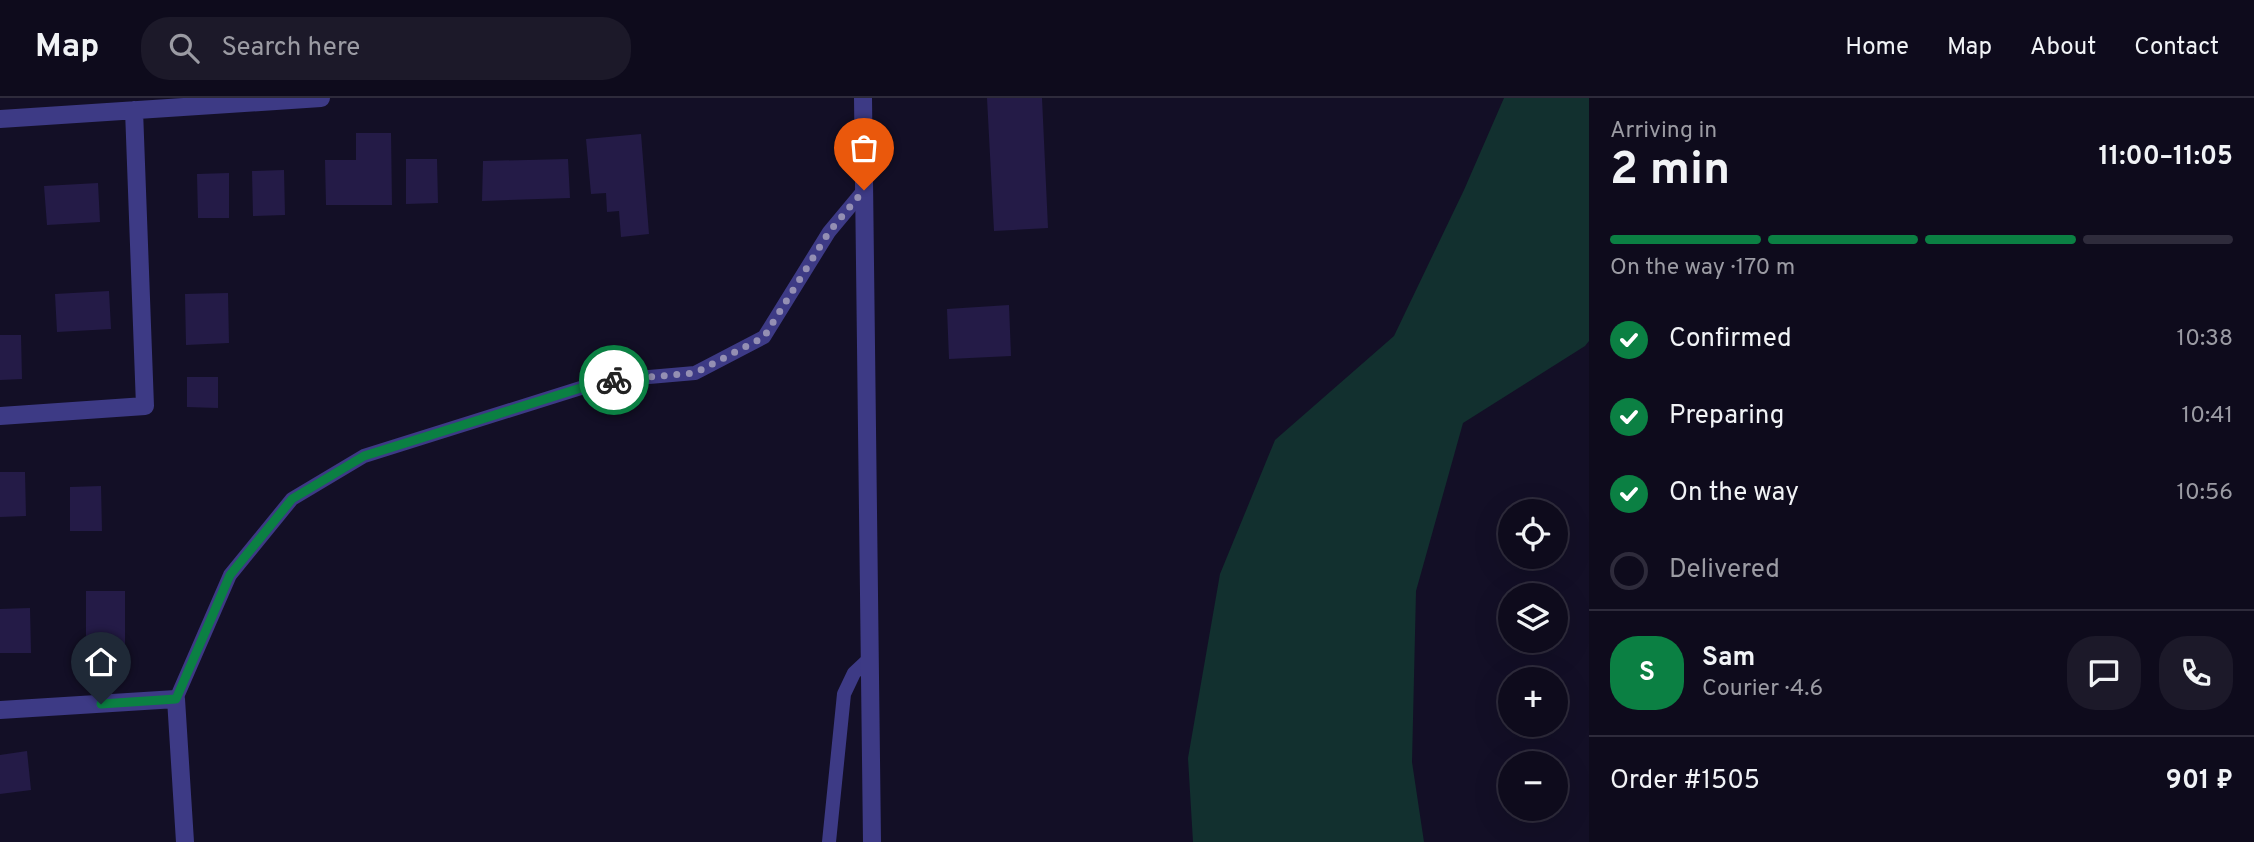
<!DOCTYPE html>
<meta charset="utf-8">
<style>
:root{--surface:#0e0b1c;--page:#1c1929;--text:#f1f3f6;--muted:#9b9ba3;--line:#2e2b3b;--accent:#0b8043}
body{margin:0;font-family:Overpass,sans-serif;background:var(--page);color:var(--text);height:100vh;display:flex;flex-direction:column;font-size:26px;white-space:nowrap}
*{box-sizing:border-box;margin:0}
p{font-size:23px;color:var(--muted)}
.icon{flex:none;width:38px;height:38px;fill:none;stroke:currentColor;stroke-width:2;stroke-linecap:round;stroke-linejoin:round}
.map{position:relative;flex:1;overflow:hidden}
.panel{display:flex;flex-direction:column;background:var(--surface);width:665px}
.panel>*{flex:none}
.fabs{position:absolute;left:1498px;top:401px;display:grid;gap:14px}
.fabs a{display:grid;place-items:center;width:70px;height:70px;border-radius:50%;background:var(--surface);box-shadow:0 7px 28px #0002,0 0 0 2px var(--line);font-size:35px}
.pin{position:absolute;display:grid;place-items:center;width:60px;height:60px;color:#fff;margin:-72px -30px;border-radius:50% 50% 50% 0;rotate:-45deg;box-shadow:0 0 7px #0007}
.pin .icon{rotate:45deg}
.courier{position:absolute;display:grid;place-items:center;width:70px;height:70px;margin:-35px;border:5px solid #0b8043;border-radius:50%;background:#fff;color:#222;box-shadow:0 2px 9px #0007}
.overview em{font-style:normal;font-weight:700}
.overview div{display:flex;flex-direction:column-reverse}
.overview{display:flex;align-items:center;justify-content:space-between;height:119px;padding:0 21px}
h1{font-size:46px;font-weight:700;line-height:52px}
.bar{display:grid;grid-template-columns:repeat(4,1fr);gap:10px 7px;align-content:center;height:84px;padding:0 21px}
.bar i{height:9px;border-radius:5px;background:var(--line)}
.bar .current{background:var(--accent)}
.bar p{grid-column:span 4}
.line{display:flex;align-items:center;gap:18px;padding:0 21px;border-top:2px solid var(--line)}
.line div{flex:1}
.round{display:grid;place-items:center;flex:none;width:74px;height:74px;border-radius:28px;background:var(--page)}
ol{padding:0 21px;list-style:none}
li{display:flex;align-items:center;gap:21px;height:77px}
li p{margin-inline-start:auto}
li .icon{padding:7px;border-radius:50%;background:var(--accent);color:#fff;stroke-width:4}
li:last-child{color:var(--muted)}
li i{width:38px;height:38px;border:4px solid var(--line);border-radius:50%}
header{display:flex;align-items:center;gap:42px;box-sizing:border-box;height:98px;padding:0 35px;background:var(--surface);border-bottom:2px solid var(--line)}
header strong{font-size:33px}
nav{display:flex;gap:38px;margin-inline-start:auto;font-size:24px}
.search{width:490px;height:63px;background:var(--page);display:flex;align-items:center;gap:18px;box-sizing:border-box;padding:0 24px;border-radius:28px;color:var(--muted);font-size:26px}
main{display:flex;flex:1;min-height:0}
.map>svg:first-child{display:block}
.green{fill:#12302f}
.building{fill:#241b47}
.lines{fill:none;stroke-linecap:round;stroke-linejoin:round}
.lane{stroke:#3d3a85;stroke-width:14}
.street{stroke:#3d3a85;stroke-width:18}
.done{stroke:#948fb3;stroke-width:7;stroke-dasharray:0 12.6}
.route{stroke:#0b8043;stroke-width:9}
</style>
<header>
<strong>Map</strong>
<div class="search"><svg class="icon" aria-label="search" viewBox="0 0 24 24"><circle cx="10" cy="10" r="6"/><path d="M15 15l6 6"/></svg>Search here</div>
<nav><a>Home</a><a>Map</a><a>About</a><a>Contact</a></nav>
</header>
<main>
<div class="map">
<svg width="1589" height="744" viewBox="0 0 1589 744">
<rect width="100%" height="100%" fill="#130f26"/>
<!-- green -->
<path class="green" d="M1504,0H1589V243L1585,248L1463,325L1416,493L1412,664L1424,744H1193L1188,660L1220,476L1275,342L1394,238L1464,92Z"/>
<!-- building -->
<path class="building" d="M987,0H1042L1048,130L994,133Z
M356,35H391L392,107H326L325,62H356Z
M641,36L649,136L621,139L619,113L607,114L606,95L591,96L586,41Z
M406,61H437L438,105L406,106Z
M568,61L570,100L482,103L483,63Z
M284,72L285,117L253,118L252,73Z
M229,75V120H198L197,76Z
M98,85L100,124L47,127L44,88Z
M109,193L111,231L57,234L55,196Z
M228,195L229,245L186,247L185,196Z
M1009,207L1011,258L949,261L947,211Z
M0,237H21L22,281L0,282Z
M187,279H218V310L187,309Z
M0,374H25L26,418L0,419Z
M101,388L102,433H70V389Z
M86,493H125V554H86Z
M30,510L31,555H0V511Z
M27,653L31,692L0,696V657Z"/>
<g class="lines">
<!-- lane -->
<path class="lane" d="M176,601L230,477L292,401L364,358L603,283L695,275L764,239L829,134L864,92
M829,744L844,596L854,575L869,561"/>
<!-- street -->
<path class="street" d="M863,0L872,744
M0,21L321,0
M0,318L145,308L134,12
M0,612L176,601L185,744"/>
</g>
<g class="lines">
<!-- done -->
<path class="done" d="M614,282L695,275L764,239L829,134L864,92"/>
<!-- route -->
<path class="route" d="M101,606L176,601L230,477L292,401L364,358L603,283L614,282"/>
</g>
</svg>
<div class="fabs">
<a><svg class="icon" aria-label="locate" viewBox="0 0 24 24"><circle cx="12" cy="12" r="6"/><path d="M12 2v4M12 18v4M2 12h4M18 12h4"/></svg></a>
<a><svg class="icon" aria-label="layers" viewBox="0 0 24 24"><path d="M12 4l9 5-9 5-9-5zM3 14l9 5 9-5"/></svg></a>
<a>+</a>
<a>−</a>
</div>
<div class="pin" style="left:864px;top:92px;background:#ea580c"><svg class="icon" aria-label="bag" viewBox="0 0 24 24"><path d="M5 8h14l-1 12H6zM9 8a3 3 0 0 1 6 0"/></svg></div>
<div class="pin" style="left:101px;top:606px;background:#1f2937"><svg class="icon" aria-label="home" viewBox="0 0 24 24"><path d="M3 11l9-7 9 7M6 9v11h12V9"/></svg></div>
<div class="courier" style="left:614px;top:282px"><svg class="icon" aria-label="bike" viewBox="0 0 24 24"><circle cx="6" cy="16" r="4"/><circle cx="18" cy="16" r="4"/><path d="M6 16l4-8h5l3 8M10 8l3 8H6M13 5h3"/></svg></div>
</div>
<section class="panel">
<div class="overview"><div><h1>2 min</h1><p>Arriving in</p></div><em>11:00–11:05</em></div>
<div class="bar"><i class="current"></i><i class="current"></i><i class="current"></i><i></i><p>On the way · 170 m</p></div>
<ol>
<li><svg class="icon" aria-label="check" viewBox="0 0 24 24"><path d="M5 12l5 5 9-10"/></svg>Confirmed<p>10:38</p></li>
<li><svg class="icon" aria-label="check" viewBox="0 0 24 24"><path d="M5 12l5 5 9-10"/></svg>Preparing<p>10:41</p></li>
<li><svg class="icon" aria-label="check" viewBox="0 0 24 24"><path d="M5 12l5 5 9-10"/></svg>On the way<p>10:56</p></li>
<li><i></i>Delivered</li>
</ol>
<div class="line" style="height:126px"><b class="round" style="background:var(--accent);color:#fff">S</b><div><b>Sam</b><p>Courier · 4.6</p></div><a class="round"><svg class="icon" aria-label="chat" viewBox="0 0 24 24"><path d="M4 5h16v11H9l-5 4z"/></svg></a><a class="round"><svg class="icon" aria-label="phone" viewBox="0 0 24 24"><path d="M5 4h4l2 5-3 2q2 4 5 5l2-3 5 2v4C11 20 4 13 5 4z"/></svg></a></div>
<div class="line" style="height:91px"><div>Order #1505</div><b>901 ₽</b></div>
</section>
</main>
